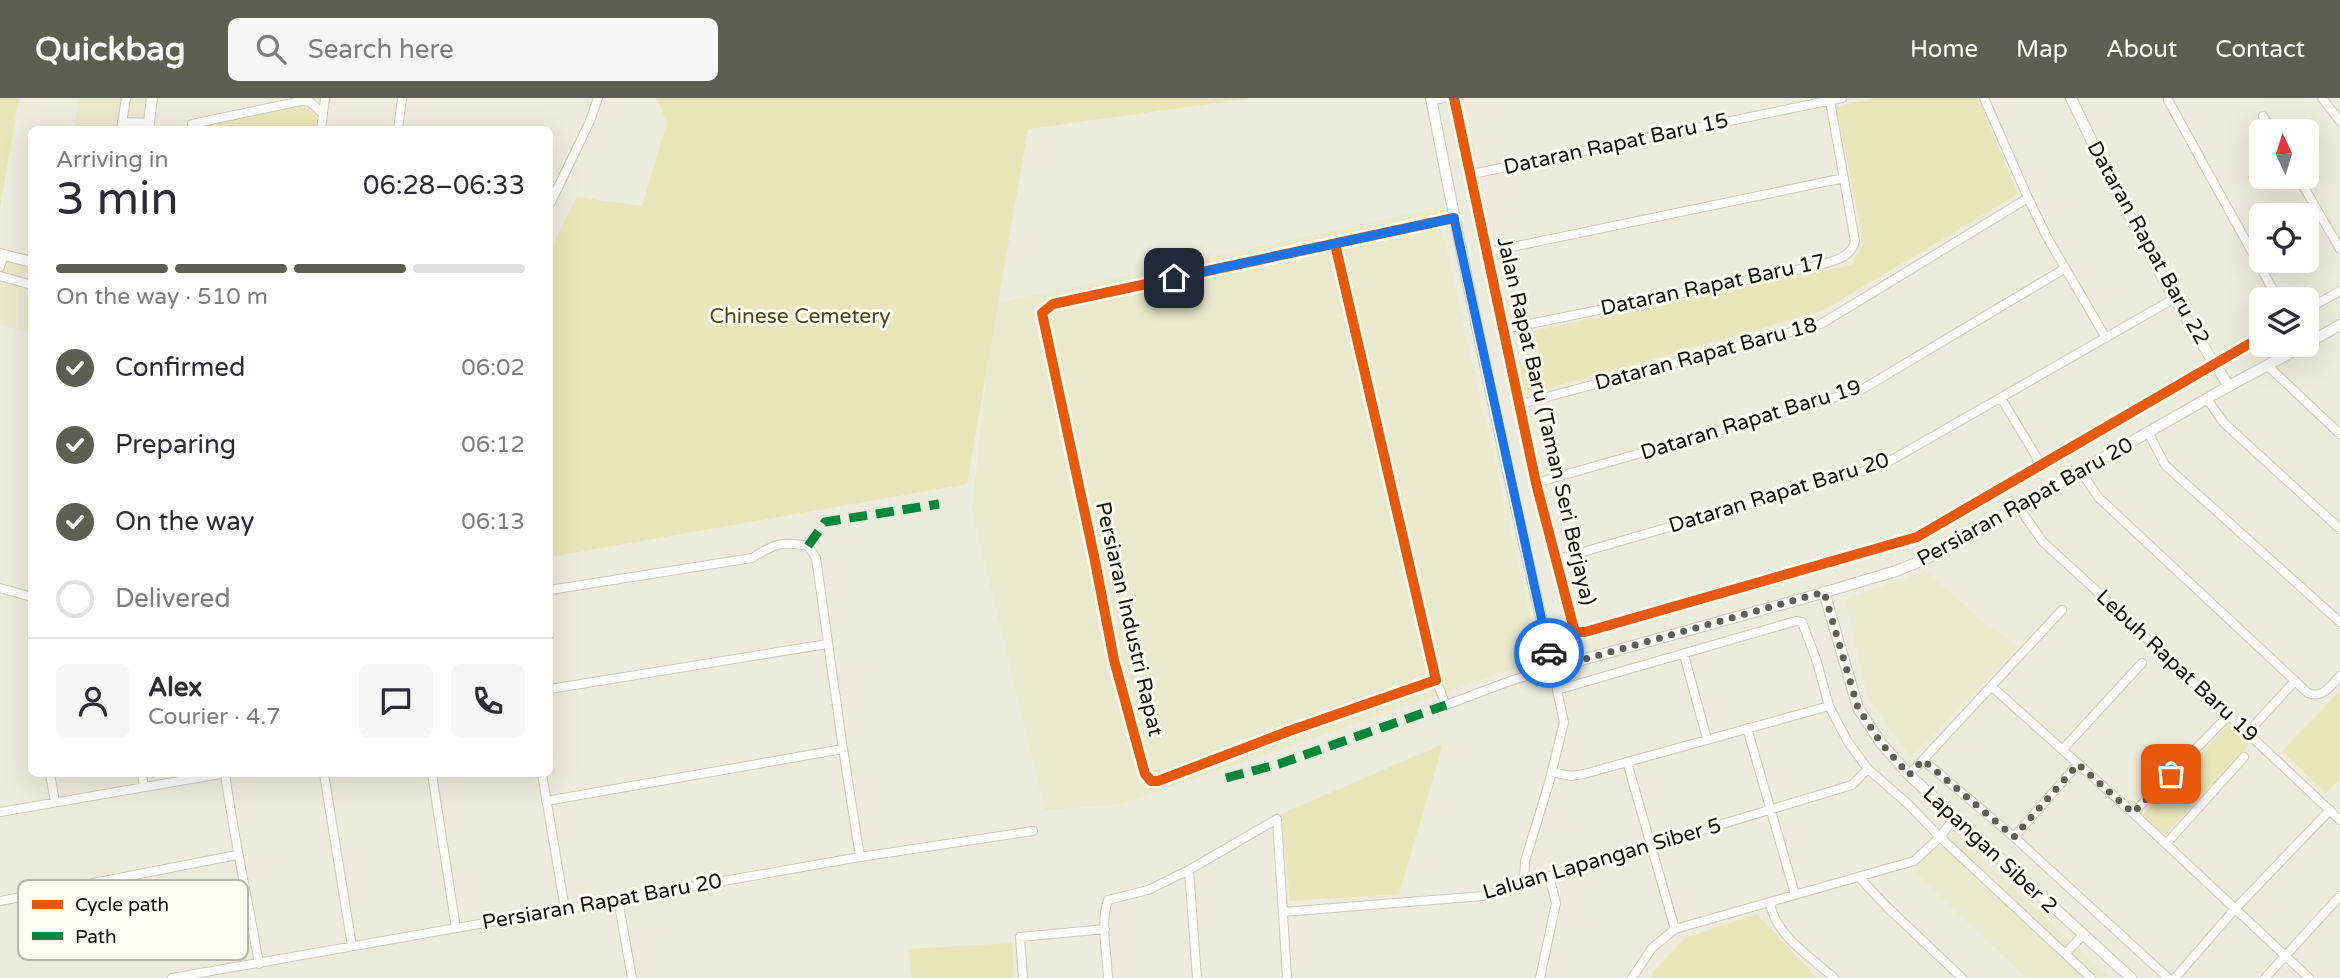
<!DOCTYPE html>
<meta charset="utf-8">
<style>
:root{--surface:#fff;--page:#f7f7f7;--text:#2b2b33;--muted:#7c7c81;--line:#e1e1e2;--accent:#5f5e52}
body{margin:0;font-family:"Varela Round",sans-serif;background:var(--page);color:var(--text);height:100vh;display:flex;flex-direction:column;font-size:26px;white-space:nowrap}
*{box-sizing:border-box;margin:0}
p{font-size:23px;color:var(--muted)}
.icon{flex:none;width:38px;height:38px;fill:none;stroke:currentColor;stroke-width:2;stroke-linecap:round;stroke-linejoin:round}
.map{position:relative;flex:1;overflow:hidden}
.sheet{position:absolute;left:28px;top:28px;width:525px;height:651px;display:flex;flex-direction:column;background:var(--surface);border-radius:10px;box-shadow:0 7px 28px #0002}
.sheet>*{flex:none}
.needle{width:46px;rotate:356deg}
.fabs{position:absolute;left:2249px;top:21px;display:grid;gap:14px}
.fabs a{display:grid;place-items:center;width:70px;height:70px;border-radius:10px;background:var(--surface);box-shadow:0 7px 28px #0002;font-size:35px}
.pin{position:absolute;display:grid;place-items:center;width:60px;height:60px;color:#fff;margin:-30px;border-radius:14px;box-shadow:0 4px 10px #0006}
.courier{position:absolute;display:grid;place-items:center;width:70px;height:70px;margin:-35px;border:5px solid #1a73e8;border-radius:50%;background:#fff;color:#222;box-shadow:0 2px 9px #0007}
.summary em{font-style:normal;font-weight:600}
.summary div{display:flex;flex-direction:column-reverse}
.summary{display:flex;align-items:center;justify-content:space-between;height:119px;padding:0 28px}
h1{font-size:46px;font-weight:600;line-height:52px}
.bar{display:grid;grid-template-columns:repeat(4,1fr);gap:10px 7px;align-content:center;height:84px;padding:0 28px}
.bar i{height:9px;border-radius:5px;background:var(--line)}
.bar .active{background:var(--accent)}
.bar p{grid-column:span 4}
.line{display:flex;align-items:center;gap:18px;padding:0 28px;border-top:2px solid var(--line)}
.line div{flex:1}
.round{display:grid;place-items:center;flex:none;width:74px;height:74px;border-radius:10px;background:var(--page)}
ol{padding:0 28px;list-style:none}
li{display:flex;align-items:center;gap:21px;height:77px}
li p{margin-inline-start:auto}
li .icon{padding:7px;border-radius:50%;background:var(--accent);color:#fff;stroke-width:4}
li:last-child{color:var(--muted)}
li i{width:38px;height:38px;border:4px solid var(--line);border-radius:50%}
header{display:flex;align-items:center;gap:42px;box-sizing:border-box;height:98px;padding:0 35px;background:var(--accent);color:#fff}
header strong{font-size:33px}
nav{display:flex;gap:38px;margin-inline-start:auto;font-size:24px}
.search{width:490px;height:63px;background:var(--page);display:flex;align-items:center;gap:18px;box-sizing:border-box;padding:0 24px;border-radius:10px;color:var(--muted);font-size:26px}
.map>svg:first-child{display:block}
.built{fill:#eae9cd}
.green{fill:#e9e6b9}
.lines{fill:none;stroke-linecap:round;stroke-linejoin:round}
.street-casing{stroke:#cbcabe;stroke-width:10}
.secondary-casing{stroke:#cbcabe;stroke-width:12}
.street{stroke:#fcfcfa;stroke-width:8}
.secondary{stroke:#fcfcfa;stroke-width:10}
.quiet{stroke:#00873e;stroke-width:9;stroke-dasharray:18 9;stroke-linecap:butt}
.cycleway-casing{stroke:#fffef3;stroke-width:15}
.cycleway{stroke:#e8590c;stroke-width:10}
.done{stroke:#5f5e52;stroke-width:7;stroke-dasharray:0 12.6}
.route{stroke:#1a73e8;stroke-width:9}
.labels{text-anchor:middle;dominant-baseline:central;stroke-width:6;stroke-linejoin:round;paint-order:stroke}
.street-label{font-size:21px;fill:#131208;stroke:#fffef3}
.park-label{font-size:21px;fill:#4a471c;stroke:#fffef3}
.key{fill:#fffef3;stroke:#b8b7ac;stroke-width:2}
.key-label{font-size:19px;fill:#131208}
</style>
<header>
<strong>Quickbag</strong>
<div class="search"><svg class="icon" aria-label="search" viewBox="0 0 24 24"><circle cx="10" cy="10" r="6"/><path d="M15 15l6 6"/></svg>Search here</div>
<nav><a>Home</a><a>Map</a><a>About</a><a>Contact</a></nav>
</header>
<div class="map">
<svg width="2340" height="880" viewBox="0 0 2340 880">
<rect width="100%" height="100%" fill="#edecdc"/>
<!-- built -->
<path class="built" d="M79,0H152L148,31L74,32Z
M1437,110L1540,562L1121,706L1045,712L972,412L994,206Z
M0,156L31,164V235L0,227Z
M1926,473L1982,523L2019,549L1911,660L1868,600L1845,501Z
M1950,732L2111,880H2026L1913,772Z"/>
<!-- green -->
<path class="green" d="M0,0H19L0,109Z
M657,0H1253L1028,31L967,386L550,459V152L577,99L642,108L667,25Z
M1875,0H1978L2018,96L1822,213L1525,297L1519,265L1540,259L1534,233L1851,167L1864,145L1836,9Z
M298,8L312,12L317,21L315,31L198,32V29Z
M2340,593V681L2326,695L2282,653Z
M2229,626L2250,646L2165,737L2143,716Z
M1443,646L1399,796L1290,803L1281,716Z
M1757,816L1817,880H1652L1653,874L1685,840Z
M1012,845L1014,880H912L908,851Z"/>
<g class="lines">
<!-- street casing -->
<g class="street-casing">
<path id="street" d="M1454,0L1536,385L1574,531L1578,534H1585L1917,439L2261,239
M1984,0L2028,100L2047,139L2106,240
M2322,0L2340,23
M1432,2L1445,0
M2168,2L2278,201
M2263,18L2272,33
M122,24L149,25
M192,26L301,3L310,4L323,16
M121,32L126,0
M321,32L325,0
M398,32L402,0
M1472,76L1842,0
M2298,79L2340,151
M550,106L590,23L598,0
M1335,146L1436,582L1289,633L1158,683H1151L1145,676L1114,562L1094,458L1042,215L1053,206L1454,120
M1488,154L1844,80
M0,169L4,157
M0,178L32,187
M2306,212L2340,193
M1505,231L1811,169C1828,164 1851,162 1855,143L1830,3
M2268,268L2340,336
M2001,300L2042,368
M2207,301L2224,325L2340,431
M1521,306L1821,226L2028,100
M2148,334L2165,367L2340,524
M2081,374L2099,400L2308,595C2323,601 2330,588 2340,578
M1536,385L1861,292L2064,171
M2019,410L2043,444L2088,485L2340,722
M1555,462L1881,368L2175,200
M0,490L32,499
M550,492L752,460C774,446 781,443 808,448L816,460L843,651L860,759
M1684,557L1707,641
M1436,582L1446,607L1513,582L1553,570
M1991,588L2133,715L2309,880
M550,591L827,546
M1747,630L1795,796
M2248,634L2294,584
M2063,651L2142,565
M1923,662L2014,739L2168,880
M1627,664L1675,831
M1552,674L1571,678L1584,676L1829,608
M50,676L55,704
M142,676L144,689
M225,676C234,740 248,802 259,866
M324,676L352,848
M432,676L456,830
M542,676L565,811
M1909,677L2062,512
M546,703L843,651
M0,714L220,676
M2133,715L2228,618
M2014,739L2078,666
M2166,746L2244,659
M1189,772L1197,880
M1859,779L1886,808L1962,880
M1524,784L1525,763L1549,685L1564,624L1557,592L1796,523L1802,524L1817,564L1829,608L1848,644L1868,671L1908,706L1940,739L2091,880
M618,802L632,880
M0,803L237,757
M1770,805C1775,837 1811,859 1834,880
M1283,814L1483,798L1852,687L1868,671
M2065,856L2083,837
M172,880L860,759L1033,733
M1023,880L1020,839L1105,831
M1108,880C1107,855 1100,825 1108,802L1148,792L1189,772L1277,721L1287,880
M1540,880L1556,805L1549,778
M1632,880L1652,850L1675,831L1914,763L1940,739L1955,719
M2175,880L2234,812L2330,712
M2265,880L2340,798"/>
</g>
<!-- secondary casing -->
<g class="secondary-casing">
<path id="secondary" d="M1431,0C1468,191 1508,381 1553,570L1812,498L1896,473L1926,461L2229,288L2305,247
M2071,0C2118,98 2168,197 2229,288
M148,32L152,0
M0,156L32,164
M2306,246L2340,227
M1824,494L1858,610L1881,645L1909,677L2131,880"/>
</g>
<!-- street -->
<use href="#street" class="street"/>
<!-- secondary -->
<use href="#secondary" class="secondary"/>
<!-- quiet -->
<path class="quiet" d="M808,448L825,424L939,406
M1226,680L1279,666L1446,607"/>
<!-- cycleway casing -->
<g class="cycleway-casing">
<path id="cycleway" d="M1454,0L1536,385L1574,531L1578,534H1585L1917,439L2261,239
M1335,146L1436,582L1289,633L1158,683H1151L1145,676L1114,562L1094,458L1042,215L1053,206L1454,120"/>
</g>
<!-- cycleway -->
<use href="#cycleway" class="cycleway"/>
</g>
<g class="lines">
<!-- done -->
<path class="done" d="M1549,555L1553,570L1824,494L1858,610L1881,645L1909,677L1923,662L2014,739L2078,666L2133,715L2171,676"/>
<!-- route -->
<path class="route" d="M1174,180L1454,120L1549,555"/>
</g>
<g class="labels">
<!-- street labels -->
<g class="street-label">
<text transform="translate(1616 46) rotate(-12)">Dataran Rapat Baru 15</text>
<text transform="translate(2148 145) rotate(61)">Dataran Rapat Baru 22</text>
<text transform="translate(1713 187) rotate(-12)">Dataran Rapat Baru 17</text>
<text transform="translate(1706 256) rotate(-15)">Dataran Rapat Baru 18</text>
<text transform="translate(1751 322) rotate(-17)">Dataran Rapat Baru 19</text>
<text transform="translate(1546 323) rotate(77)">Jalan Rapat Baru (Taman Seri Berjaya)</text>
<text transform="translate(1779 395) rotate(-17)">Dataran Rapat Baru 20</text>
<text transform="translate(2025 404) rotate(-29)">Persiaran Rapat Baru 20</text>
<text transform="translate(1129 521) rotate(77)">Persiaran Industri Rapat</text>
<text transform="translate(2177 568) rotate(43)">Lebuh Rapat Baru 19</text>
<text transform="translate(1990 752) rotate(43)">Lapangan Siber 2</text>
<text transform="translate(1602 761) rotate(-16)">Laluan Lapangan Siber 5</text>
<text transform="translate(602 804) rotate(-10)">Persiaran Rapat Baru 20</text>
</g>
<!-- park labels -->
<g class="park-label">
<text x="800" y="218">Chinese Cemetery</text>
</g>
</g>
<!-- legend -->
<rect x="18" y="782" width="230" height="80" rx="10" class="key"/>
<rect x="32" y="802" width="31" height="9" fill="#e8590c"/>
<rect x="32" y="834" width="31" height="8" fill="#00873e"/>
<g class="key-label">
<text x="75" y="813">Cycle path</text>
<text x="75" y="845">Path</text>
</g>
</svg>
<div class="fabs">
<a><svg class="needle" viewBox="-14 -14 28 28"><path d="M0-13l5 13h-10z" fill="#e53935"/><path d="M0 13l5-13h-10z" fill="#7c7c81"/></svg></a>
<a><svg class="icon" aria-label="locate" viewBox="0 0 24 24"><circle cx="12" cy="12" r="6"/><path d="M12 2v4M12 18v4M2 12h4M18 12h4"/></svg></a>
<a><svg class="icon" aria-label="layers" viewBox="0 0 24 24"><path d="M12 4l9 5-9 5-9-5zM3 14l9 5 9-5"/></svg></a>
</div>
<div class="pin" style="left:2171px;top:676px;background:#ea580c"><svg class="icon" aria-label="bag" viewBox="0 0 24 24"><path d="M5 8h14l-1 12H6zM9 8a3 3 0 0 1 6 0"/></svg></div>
<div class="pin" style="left:1174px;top:180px;background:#1f2937"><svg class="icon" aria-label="home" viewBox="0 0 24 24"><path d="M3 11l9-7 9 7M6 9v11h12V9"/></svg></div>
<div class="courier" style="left:1549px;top:555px"><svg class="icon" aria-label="car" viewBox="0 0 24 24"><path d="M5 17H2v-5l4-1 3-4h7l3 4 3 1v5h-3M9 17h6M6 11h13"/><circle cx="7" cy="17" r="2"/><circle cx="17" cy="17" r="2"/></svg></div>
<section class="sheet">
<div class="summary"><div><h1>3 min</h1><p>Arriving in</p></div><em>06:28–06:33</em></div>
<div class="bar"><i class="active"></i><i class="active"></i><i class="active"></i><i></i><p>On the way · 510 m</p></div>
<ol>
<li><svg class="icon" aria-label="check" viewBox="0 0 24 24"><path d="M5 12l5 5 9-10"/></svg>Confirmed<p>06:02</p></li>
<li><svg class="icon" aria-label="check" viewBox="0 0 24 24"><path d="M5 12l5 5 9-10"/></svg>Preparing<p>06:12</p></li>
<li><svg class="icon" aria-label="check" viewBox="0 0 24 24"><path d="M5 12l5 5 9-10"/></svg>On the way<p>06:13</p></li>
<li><i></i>Delivered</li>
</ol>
<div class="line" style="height:126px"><a class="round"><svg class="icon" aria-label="person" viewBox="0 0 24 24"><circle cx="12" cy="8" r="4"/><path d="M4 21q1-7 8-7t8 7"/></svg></a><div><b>Alex</b><p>Courier · 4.7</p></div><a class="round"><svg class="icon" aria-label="chat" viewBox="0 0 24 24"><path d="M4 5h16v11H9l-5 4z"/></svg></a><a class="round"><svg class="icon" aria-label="phone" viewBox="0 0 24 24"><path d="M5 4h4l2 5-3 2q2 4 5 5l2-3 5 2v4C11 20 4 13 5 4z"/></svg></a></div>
</section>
</div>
